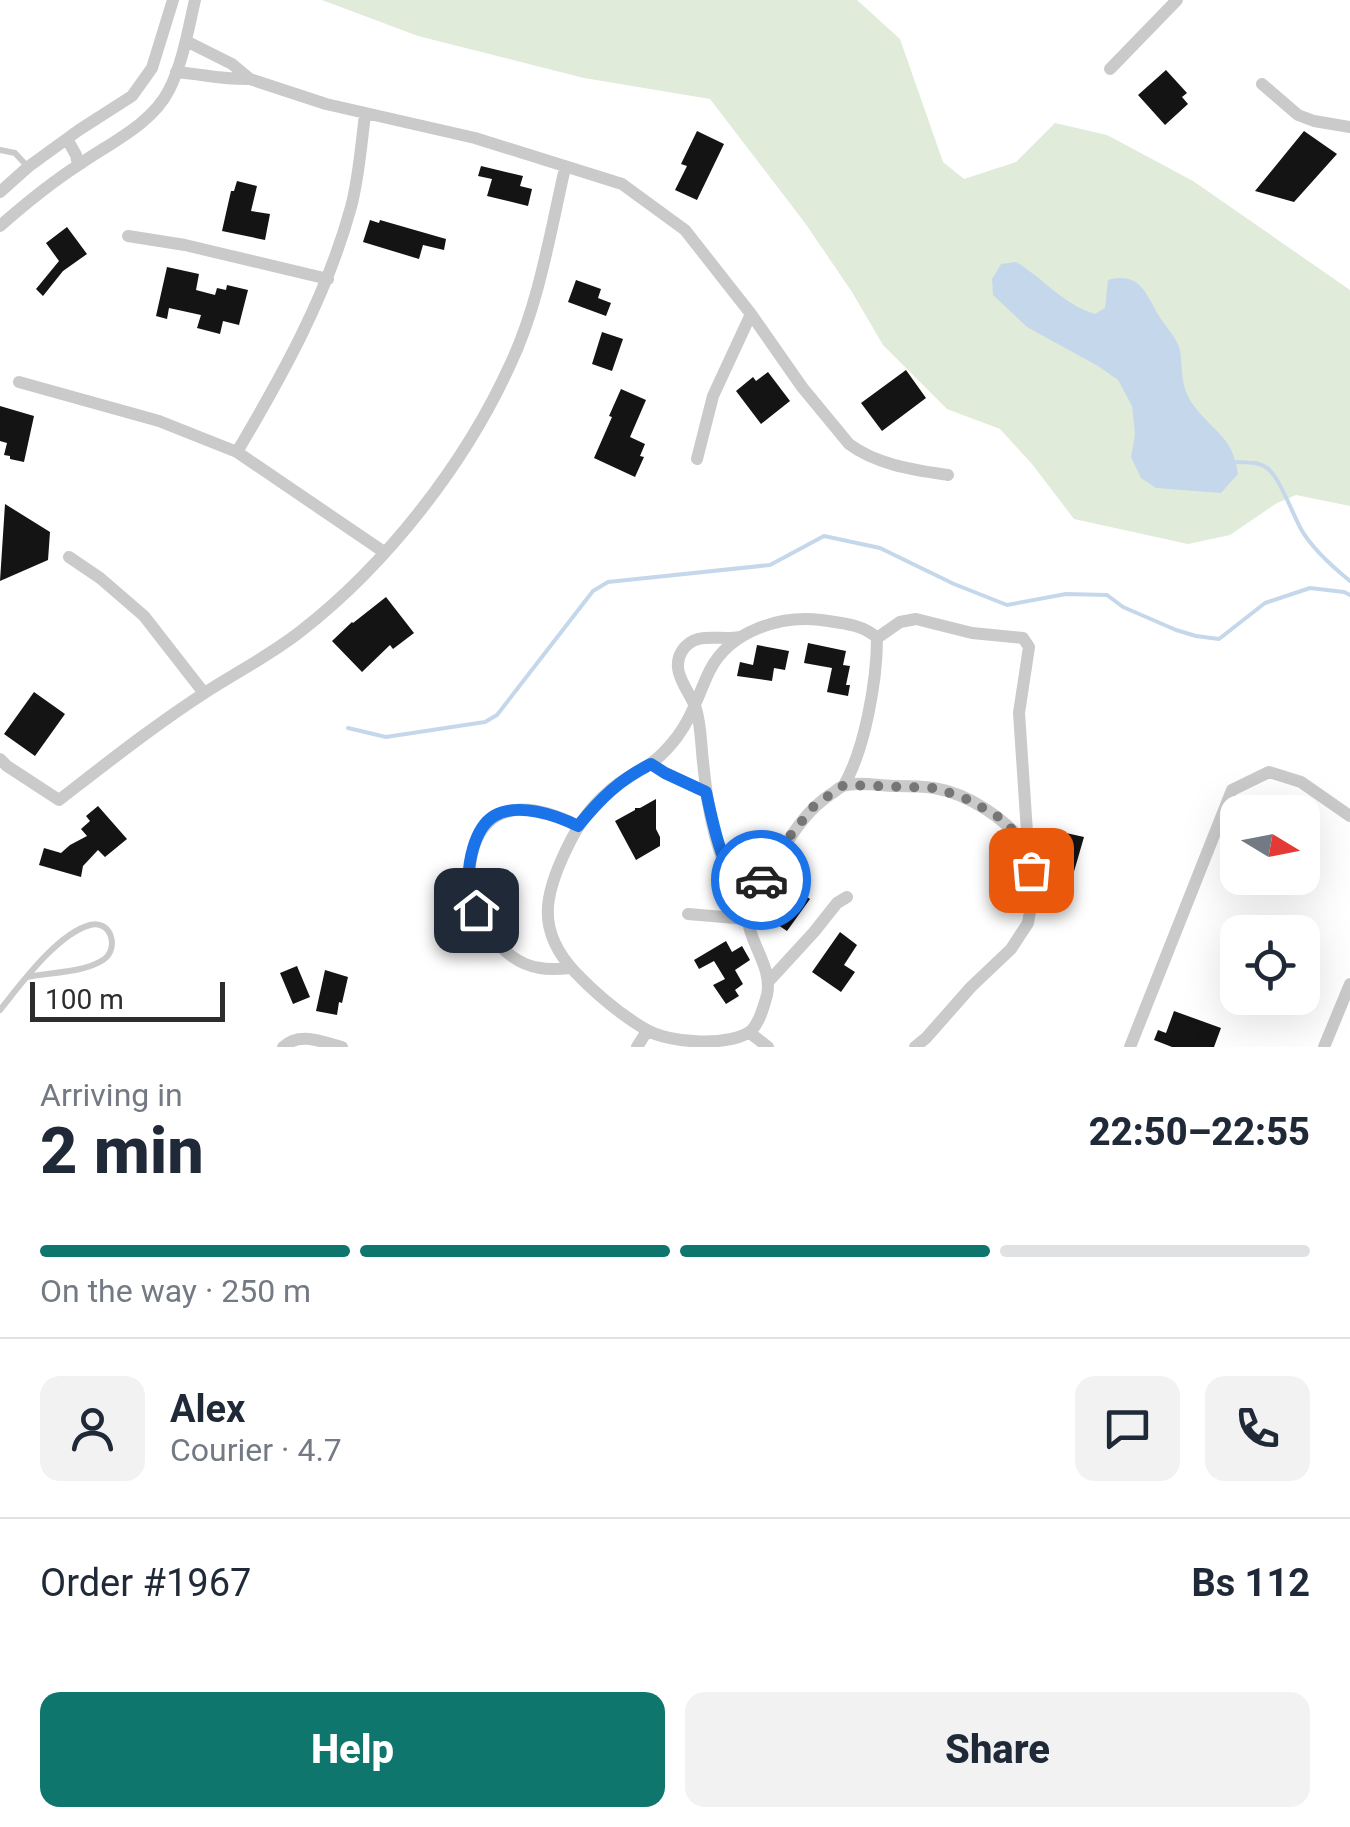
<!DOCTYPE html>
<meta charset="utf-8">
<style>
:root{--surface:#fff;--page:#f2f2f3;--text:#1f2937;--muted:#747a83;--line:#e0e1e3;--accent:#0f766e}
body{margin:0;font-family:Roboto,sans-serif;background:var(--page);color:var(--text);height:100vh;display:flex;flex-direction:column;font-size:38px;white-space:nowrap}
*{box-sizing:border-box;margin:0}
p{font-size:32px;color:var(--muted)}
.icon{flex:none;width:55px;height:55px;fill:none;stroke:currentColor;stroke-width:2;stroke-linecap:round;stroke-linejoin:round}
.map{position:relative;height:1047px;overflow:hidden}
.panel{display:flex;flex-direction:column;background:var(--surface);flex:1}
.panel>*{flex:none}
.needle{width:65px;rotate:100deg}
.buttons{position:absolute;left:1220px;top:795px;display:grid;gap:20px}
.buttons a{display:grid;place-items:center;width:100px;height:100px;border-radius:20px;background:var(--surface);box-shadow:0 10px 40px #0002;font-size:50px}
.scale{position:absolute;left:30px;bottom:25px;width:195px;box-sizing:border-box;padding-left:10px;border:5px solid #2d2d2d;border-top:0;font-size:28px;line-height:35px;white-space:nowrap;color:#2d2d2d;-webkit-text-stroke:8px #fff;paint-order:stroke}
.pin{position:absolute;display:grid;place-items:center;width:85px;height:85px;color:#fff;margin:-42px;border-radius:20px;box-shadow:0 5px 15px #0006}
.courier{position:absolute;display:grid;place-items:center;width:100px;height:100px;margin:-50px;border:8px solid #1a73e8;border-radius:50%;background:#fff;color:#222;box-shadow:0 2px 12px #0007}
.headline em{font-style:normal;font-weight:800}
.headline div{display:flex;flex-direction:column-reverse}
.headline{display:flex;align-items:center;justify-content:space-between;height:170px;padding:0 40px}
h1{font-size:65px;font-weight:800;line-height:75px}
.bar{display:grid;grid-template-columns:repeat(4,1fr);gap:15px 10px;align-content:center;height:120px;padding:0 40px}
.bar i{height:12px;border-radius:8px;background:var(--line)}
.bar .current{background:var(--accent)}
.bar p{grid-column:span 4}
.line{display:flex;align-items:center;gap:25px;padding:0 40px;border-top:2px solid var(--line)}
.line div{flex:1}
.round{display:grid;place-items:center;flex:none;width:105px;height:105px;border-radius:20px;background:var(--page)}
.cta{display:flex;gap:20px;margin-top:auto;padding:20px 40px}
.cta a{flex:1;height:115px;border-radius:20px;background:var(--accent);color:#fff;font-size:40px;font-weight:800;line-height:115px;text-align:center}
.cta a+a{background:var(--page);color:var(--text)}
.map>svg:first-child{display:block}
.green{fill:#e1ebda}
.water{fill:#c5d8eb}
.lines{fill:none;stroke-linecap:round;stroke-linejoin:round}
.stream{stroke:#c5d8eb;stroke-width:4}
.building{fill:#141414}
.lane{stroke:#cacaca;stroke-width:6}
.street{stroke:#cacaca;stroke-width:12}
.done{stroke:#767676;stroke-width:10;stroke-dasharray:0 18}
.route{stroke:#1a73e8;stroke-width:12}
</style>
<div class="map">
<svg width="1350" height="1047" viewBox="0 0 1350 1047">
<rect width="100%" height="100%" fill="#fff"/>
<!-- green -->
<path class="green" d="M322,0H857L900,39L943,162L964,179L1016,162L1055,123L1107,135L1193,181L1350,290V506L1296,495L1277,503L1230,535L1188,544L1074,519L1032,464L1000,429L947,409L883,345L852,292L805,223L710,99L584,78L418,36Z"/>
<!-- water -->
<path class="water" d="M1016,262C1043,278 1064,305 1095,314L1105,308L1108,280C1140,271 1146,294 1159,316C1166,327 1177,338 1180,350C1183,369 1180,385 1192,403C1212,432 1233,435 1238,474L1221,493L1156,488L1141,478L1131,457L1135,434L1132,406L1118,380L1098,366L1027,327L993,295L992,279L1001,264Z"/>
<g class="lines">
<!-- stream -->
<path class="stream" d="M1237,462C1247,463 1258,461 1267,468C1279,476 1293,515 1301,529C1311,547 1334,568 1350,581
M348,728L386,737L485,722L497,715L593,591L608,582L770,565L824,536L880,548L954,584L1007,605L1066,594L1107,595L1123,607L1176,630L1196,636L1219,639L1265,603L1310,588L1344,592L1350,595"/>
</g>
<!-- building -->
<path class="building" d="M1166,70L1187,93L1182,97L1188,104L1165,125L1138,95Z
M697,131L724,144L697,200L675,190L687,166L681,164Z
M1304,131L1337,154L1294,202L1255,191Z
M481,166L523,176L520,186L532,189L528,206L487,196L492,179L478,176Z
M237,181L257,186L251,211L270,214L265,240L222,231L231,191H234Z
M370,220L379,223L380,220L446,239L444,250L423,245L419,259L363,242Z
M67,227L87,254L63,271L43,296L36,289L59,261L46,243Z
M167,267L199,274L196,290L215,295L217,288L226,290L227,285L248,290L239,325L223,321L220,334L197,328L201,315L169,308L167,319L156,316Z
M576,280L601,289L598,298L611,303L606,316L568,302Z
M602,332L623,339L612,371L592,364Z
M906,370L926,398L882,431L861,403Z
M768,372L790,401L761,424L736,391L753,377L756,381Z
M621,389L646,400L630,437L645,444L640,456L644,457L635,477L594,458L612,417L609,416Z
M0,406L34,416L24,462L10,459V456L4,455L7,443L0,441Z
M5,504L50,532L48,560L0,581Z
M386,597L414,633L393,649L390,645L362,672L332,641L352,622L353,623Z
M808,643L846,651L843,665L850,666L846,685H850L848,696L827,692L832,668L804,663Z
M757,645L789,651L785,670L774,668L772,681L737,676L740,662L753,665Z
M34,692L65,714L35,756L4,734Z
M656,799V829L660,837V846L636,860L615,821L635,810V808H640Z
M98,806L127,839L105,857L98,850L83,866L81,877L39,865L44,848L61,853L70,845L87,836L81,829L90,821L86,816Z
M1057,831L1084,837L1073,875L1069,874L1061,902L1048,898L1056,871L1048,869Z
M790,884L810,899L787,931L778,925L787,914L775,904Z
M840,932L857,945L844,965L855,972L841,992L812,972Z
M726,941L732,952L742,946L750,960L735,970L743,984L735,990L739,996L726,1004L713,985L725,979L714,961L699,969L694,960Z
M297,966L310,997L293,1004L280,973Z
M325,970L348,977L342,1003L339,1002L337,1015L316,1011Z
M1174,1011L1221,1028L1214,1047H1172L1154,1040L1158,1030L1166,1033Z"/>
<g class="lines">
<!-- lane -->
<path class="lane" d="M0,150L15,153L27,166
M0,1010C21,984 57,934 90,925C111,919 120,949 103,960C83,973 50,972 27,977"/>
<!-- street -->
<path class="street" d="M186,41L232,64L250,79L326,104L475,138L622,184L685,230L751,314L802,387L849,444C877,465 915,470 948,475
M1110,69L1177,0
M176,72C201,74 225,80 250,79
M1262,84L1298,115L1314,121L1350,127
M67,139L76,155L78,165
M0,192L28,167L79,130L132,96L152,68L173,0
M0,226C25,204 52,182 80,164C110,143 152,124 169,90C183,62 188,30 195,0
M128,236L185,245L328,279
M19,382L159,421L237,452L384,552
M237,452C283,374 327,295 351,207C359,177 361,145 365,115
M697,459L713,396L751,314
M69,557L100,578L144,616L204,693
M739,637C720,641 695,630 682,651C669,671 690,691 696,709C701,725 701,745 703,762C707,800 712,842 730,875C735,884 742,892 748,901
M877,638L900,622L916,619L972,633L1023,638L1029,647L1019,713L1028,847L1034,888L1028,923L1011,949L971,987L926,1038L915,1047
M0,759L7,766L59,800C107,763 155,725 206,692C237,672 272,654 301,631C387,564 465,464 510,365C539,304 550,233 565,168
M651,764L665,773L706,792
M844,785C865,749 877,680 877,638C863,624 840,623 821,620C780,615 730,631 710,670C699,692 693,716 677,737C670,746 659,758 650,764C635,775 621,779 607,793C589,808 577,827 567,848C544,895 536,930 575,972C595,993 620,1014 645,1029C669,1044 732,1047 752,1030C760,1021 764,1006 767,995C773,967 749,943 747,916C747,911 746,906 748,901C752,887 766,875 773,863C791,837 804,812 831,794C835,792 838,788 843,786C855,781 882,786 896,786C908,786 921,786 934,788C970,794 1005,819 1028,847
M688,914L747,919
M571,968C561,969 550,970 540,968C519,965 502,951 491,934C483,921 474,908 470,892C467,878 470,861 474,846C492,796 539,806 578,826
M769,981L814,932L837,903L847,897
M750,1033L768,1047
M283,1047C300,1031 322,1042 342,1047
M637,1047L647,1031
M1130,1047L1232,790L1269,772L1301,782L1350,816
M1324,1047L1350,984"/>
</g>
<g class="lines">
<!-- done -->
<path class="done" d="M761,880L790,836L814,806L844,785L936,788L969,800L997,816L1015,832L1028,847L1031,870"/>
<!-- route -->
<path class="route" d="M476,910C473,903 470,895 469,887C467,865 474,828 494,816C518,802 556,815 578,826C600,799 620,779 651,764L665,773L706,792C716,837 720,862 748,900L761,880"/>
</g>
</svg>
<div class="buttons">
<a><svg class="needle" viewBox="-14 -14 28 28"><path d="M0-13l5 13h-10z" fill="#e53935"/><path d="M0 13l5-13h-10z" fill="#747a83"/></svg></a>
<a><svg class="icon" aria-label="locate" viewBox="0 0 24 24"><circle cx="12" cy="12" r="6"/><path d="M12 2v4M12 18v4M2 12h4M18 12h4"/></svg></a>
</div>
<div class="scale">100 m</div>
<div class="pin" style="left:1031px;top:870px;background:#ea580c"><svg class="icon" aria-label="bag" viewBox="0 0 24 24"><path d="M5 8h14l-1 12H6zM9 8a3 3 0 0 1 6 0"/></svg></div>
<div class="pin" style="left:476px;top:910px;background:#1f2937"><svg class="icon" aria-label="home" viewBox="0 0 24 24"><path d="M3 11l9-7 9 7M6 9v11h12V9"/></svg></div>
<div class="courier" style="left:761px;top:880px"><svg class="icon" aria-label="car" viewBox="0 0 24 24"><path d="M5 17H2v-5l4-1 3-4h7l3 4 3 1v5h-3M9 17h6M6 11h13"/><circle cx="7" cy="17" r="2"/><circle cx="17" cy="17" r="2"/></svg></div>
</div>
<section class="panel">
<div class="headline"><div><h1>2 min</h1><p>Arriving in</p></div><em>22:50–22:55</em></div>
<div class="bar"><i class="current"></i><i class="current"></i><i class="current"></i><i></i><p>On the way · 250 m</p></div>
<div class="line" style="height:180px"><a class="round"><svg class="icon" aria-label="person" viewBox="0 0 24 24"><circle cx="12" cy="8" r="4"/><path d="M4 21q1-7 8-7t8 7"/></svg></a><div><b>Alex</b><p>Courier · 4.7</p></div><a class="round"><svg class="icon" aria-label="chat" viewBox="0 0 24 24"><path d="M4 5h16v11H9l-5 4z"/></svg></a><a class="round"><svg class="icon" aria-label="phone" viewBox="0 0 24 24"><path d="M5 4h4l2 5-3 2q2 4 5 5l2-3 5 2v4C11 20 4 13 5 4z"/></svg></a></div>
<div class="line" style="height:130px"><div>Order #1967</div><b>Bs 112</b></div>
<div class="cta"><a>Help</a><a>Share</a></div>
</section>
